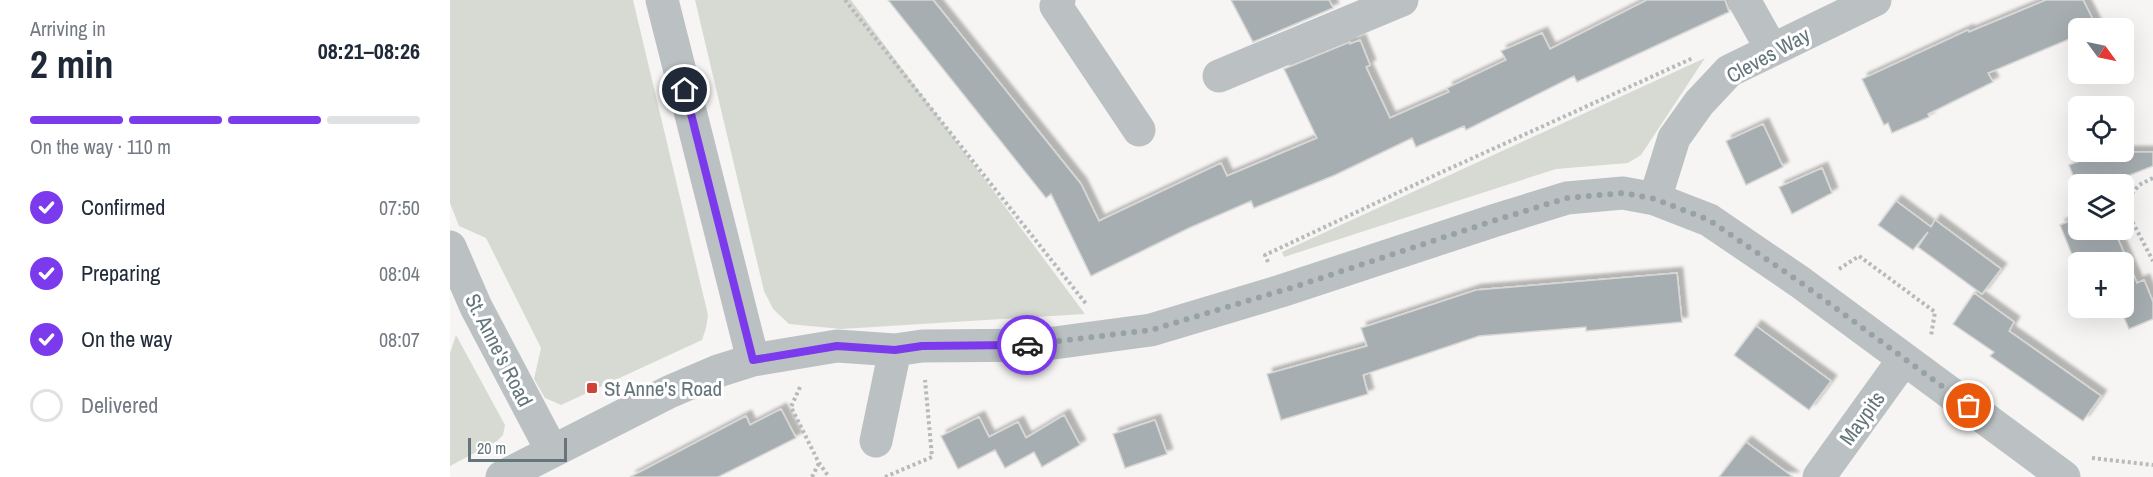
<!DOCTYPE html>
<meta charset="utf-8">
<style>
:root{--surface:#fff;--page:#f2f2f3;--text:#1f2937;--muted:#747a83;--line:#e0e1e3;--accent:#7c3aed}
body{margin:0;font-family:"Archivo Narrow",sans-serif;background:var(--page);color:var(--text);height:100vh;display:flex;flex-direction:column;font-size:22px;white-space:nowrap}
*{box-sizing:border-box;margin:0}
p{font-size:20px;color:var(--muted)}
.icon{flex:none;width:33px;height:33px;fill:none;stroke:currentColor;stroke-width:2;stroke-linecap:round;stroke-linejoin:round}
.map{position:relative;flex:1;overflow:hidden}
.side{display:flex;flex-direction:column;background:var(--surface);width:450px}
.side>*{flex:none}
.needle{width:39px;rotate:123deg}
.controls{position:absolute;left:1618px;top:18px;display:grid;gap:12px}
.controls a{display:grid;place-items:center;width:66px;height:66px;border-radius:9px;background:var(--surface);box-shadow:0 6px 24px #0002;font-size:30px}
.scale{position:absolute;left:18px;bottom:15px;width:99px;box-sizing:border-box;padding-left:6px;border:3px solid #64757b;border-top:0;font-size:16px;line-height:21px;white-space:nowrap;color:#64757b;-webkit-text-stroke:4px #fff;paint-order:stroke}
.pin{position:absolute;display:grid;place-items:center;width:51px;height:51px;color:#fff;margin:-26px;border:3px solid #fff;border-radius:50%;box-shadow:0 2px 6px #0007}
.courier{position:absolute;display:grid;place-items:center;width:60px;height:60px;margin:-30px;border:4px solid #7c3aed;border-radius:50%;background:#fff;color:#222;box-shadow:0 2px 8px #0007}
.overview em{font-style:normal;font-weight:800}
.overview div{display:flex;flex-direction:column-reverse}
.overview{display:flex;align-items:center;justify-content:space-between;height:102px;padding:0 30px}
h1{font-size:39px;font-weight:800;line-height:45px}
.bar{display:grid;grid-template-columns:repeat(4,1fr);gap:9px 6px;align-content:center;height:72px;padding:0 30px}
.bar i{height:8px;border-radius:4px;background:var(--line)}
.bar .current{background:var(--accent)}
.bar p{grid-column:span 4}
ol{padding:0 30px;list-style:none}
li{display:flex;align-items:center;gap:18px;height:66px}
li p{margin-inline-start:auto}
li .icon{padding:6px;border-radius:50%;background:var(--accent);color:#fff;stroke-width:4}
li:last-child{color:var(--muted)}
li i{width:33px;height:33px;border:3px solid var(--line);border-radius:50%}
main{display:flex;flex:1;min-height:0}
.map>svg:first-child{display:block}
.green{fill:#d7dad3}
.building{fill:#a6aeb2;stroke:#d7d7d6;stroke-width:1.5;filter:url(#shadow)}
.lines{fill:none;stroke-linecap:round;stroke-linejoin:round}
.path{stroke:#b6babc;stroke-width:4;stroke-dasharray:3 3;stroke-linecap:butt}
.minor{stroke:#bbc1c3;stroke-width:33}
.done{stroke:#97a2a5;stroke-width:6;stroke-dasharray:0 10.8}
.route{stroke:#7c3aed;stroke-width:8}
.poi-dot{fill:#d04339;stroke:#fff;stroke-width:2}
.labels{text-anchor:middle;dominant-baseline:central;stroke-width:6;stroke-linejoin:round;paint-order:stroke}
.street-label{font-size:21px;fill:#64757b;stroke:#fff}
.poi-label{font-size:21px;fill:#64757b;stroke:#fff;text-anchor:start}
</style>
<main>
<section class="side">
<div class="overview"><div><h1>2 min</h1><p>Arriving in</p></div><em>08:21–08:26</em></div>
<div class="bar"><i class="current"></i><i class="current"></i><i class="current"></i><i></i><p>On the way · 110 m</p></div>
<ol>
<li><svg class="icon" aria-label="check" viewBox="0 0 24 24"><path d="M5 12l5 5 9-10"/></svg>Confirmed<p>07:50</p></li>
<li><svg class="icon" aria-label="check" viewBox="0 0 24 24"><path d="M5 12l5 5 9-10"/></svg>Preparing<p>08:04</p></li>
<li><svg class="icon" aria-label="check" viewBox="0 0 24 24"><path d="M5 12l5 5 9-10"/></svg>On the way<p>08:07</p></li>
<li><i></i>Delivered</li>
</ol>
</section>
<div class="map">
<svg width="1703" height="477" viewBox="0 0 1703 477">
<defs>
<filter id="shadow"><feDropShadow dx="5.5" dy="-5.5" stdDeviation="1.5" flood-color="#0004"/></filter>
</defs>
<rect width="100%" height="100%" fill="#f6f5f3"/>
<!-- green -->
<path class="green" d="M0,0H183L258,315L256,328L252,340L111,405L95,398L84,379L91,348L36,238L9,226L0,203Z
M245,0H401L635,314L391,329L339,324L323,309L314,291Z
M1255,58L1191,155L1178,163L1106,169L834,257L832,252Z
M6,335L55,425L53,435L47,441L0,466V353Z"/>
<!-- building -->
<path class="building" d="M438,0H483L631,184L649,221L771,163L777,176L867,138L834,69L900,42V44L910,40L920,65L916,67L940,118L999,92L997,88L1056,60L1051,51L1092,33L1100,49L1197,0H1275L1279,12L1127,82L1124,76L1016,130L1014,126L966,147L962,138L885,175L804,208L801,201L739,228L641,276L601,194L596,198Z
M781,0H879L883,8L803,42Z
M1596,0H1633L1647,28H1629V35L1538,73L1543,82L1478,114L1479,117L1442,133L1438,123L1434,125L1412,79L1518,30L1519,32Z
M1313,124L1333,167L1296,185L1276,141Z
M1653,152H1703V166L1657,184H1629V191L1619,165Z
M1372,168L1382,193L1342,214L1329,187Z
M1446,201L1481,227L1485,220L1551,269L1532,294L1468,247L1478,232L1463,250L1428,225Z
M1629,217V230H1643L1646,238L1664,230L1687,283L1694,280L1703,302V319L1679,329L1670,308H1674V262H1625L1610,225Z
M1227,273L1232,322L1136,331V327L1029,336L913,375L918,394L831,420L817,374L917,346L911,328L1026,290Z
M1524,293L1564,322L1559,331L1651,396L1633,421L1540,356L1544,352L1503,324Z
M1306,326L1381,381L1359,410L1284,355Z
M331,409L346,438L268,477H180L296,416L300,425Z
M614,415L630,445L592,467L584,452L555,468L545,450L508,469L491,436L529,417L539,437L568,422L576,438Z
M705,420L717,454L675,468L663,434Z
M1296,442L1343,477H1269Z"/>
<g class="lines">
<!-- path -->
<path class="path" d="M395,0L637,305
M1674,203L1689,185L1703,178
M1674,206L1703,261
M818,262L815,255L992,172L1243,58
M1389,269L1409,256L1485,312L1481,336
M350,387L341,407L369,463L379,477
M1642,458L1703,465
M362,477L369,463
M435,477L482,457L475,380"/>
<!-- minor -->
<path class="minor" d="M212,0L303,360
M609,0L606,6L689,130
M1294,0L1322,50
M769,76L952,0
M1205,199L1224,138L1249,103L1279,71L1425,0
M0,247L26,307L102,451
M426,441L445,350
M52,477L219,392L268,371L303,360L387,346L445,350L472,346L589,345L701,330L831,291L1046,220L1117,198L1173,193L1205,199L1259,220L1350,282L1614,477
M1369,477L1454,359"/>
</g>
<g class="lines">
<!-- done -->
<path class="done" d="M577,345L701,330L847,286L1046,220L1117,198L1173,193L1205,199L1259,220L1350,282L1519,406"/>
<!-- route -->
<path class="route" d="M235,90L303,360L387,346L445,350L472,346L577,345"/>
</g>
<!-- markers -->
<rect class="poi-dot" x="136" y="382" width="12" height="12" rx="3"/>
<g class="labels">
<!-- street labels -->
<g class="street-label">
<text transform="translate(1318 55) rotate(-29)">Cleves Way</text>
<text transform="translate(49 350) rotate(63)">St. Anne's Road</text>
<text transform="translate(1412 418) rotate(-54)">Maypits</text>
</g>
<!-- poi labels -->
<g class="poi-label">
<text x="154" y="388">St Anne's Road</text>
</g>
</g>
</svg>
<div class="controls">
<a><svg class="needle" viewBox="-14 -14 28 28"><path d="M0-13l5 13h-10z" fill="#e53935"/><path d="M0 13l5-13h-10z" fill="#747a83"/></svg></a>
<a><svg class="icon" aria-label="locate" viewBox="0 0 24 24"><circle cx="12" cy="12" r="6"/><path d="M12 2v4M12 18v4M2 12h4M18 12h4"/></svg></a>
<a><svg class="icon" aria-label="layers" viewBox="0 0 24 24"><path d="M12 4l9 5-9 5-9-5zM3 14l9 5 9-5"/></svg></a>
<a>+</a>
</div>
<div class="scale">20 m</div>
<div class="pin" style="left:1519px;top:406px;background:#ea580c"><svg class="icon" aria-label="bag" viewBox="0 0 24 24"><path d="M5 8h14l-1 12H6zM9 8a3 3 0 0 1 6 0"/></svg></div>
<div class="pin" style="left:235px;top:90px;background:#1f2937"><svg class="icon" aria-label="home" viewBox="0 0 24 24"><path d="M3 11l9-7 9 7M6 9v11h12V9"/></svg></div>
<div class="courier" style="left:577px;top:345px"><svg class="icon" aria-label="car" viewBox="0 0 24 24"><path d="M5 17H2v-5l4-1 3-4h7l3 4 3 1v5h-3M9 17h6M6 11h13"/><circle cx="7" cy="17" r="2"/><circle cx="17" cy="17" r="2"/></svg></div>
</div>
</main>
